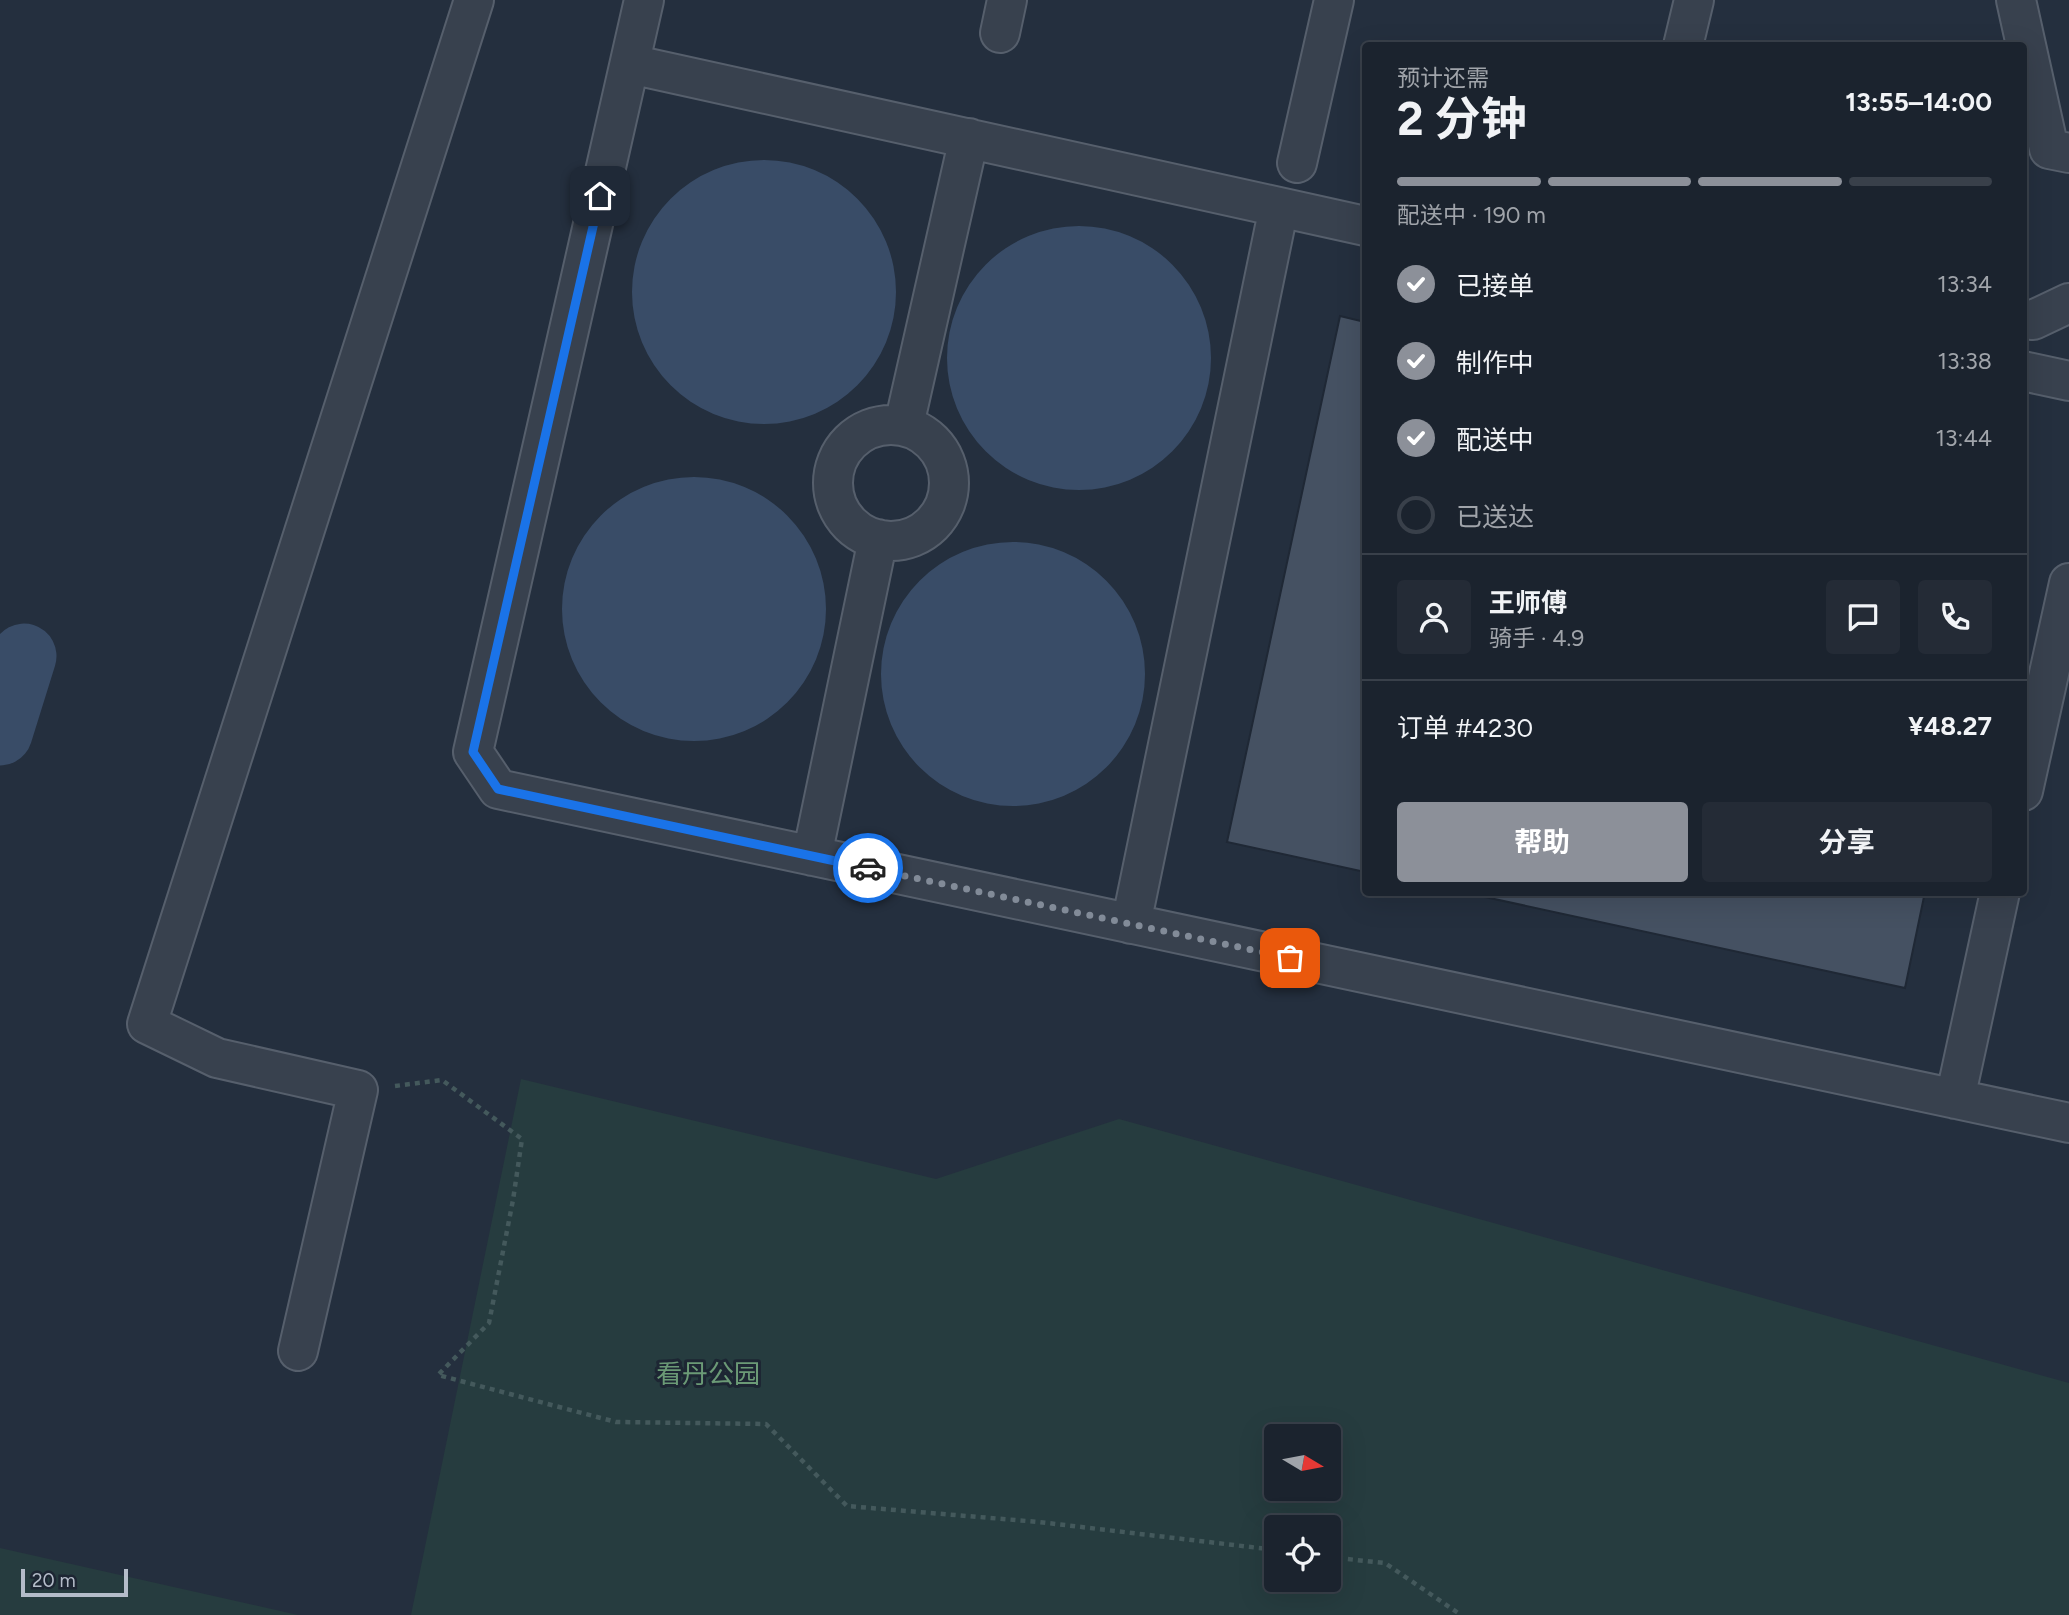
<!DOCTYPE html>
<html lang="zh">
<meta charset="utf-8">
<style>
:root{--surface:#1b232e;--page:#242b36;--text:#f1f3f6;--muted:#a0a4aa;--line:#39404a;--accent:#8c9099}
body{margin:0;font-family:Figtree,"Noto Sans SC",sans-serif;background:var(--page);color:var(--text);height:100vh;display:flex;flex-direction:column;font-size:26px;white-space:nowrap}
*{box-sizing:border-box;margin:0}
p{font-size:23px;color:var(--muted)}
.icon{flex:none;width:38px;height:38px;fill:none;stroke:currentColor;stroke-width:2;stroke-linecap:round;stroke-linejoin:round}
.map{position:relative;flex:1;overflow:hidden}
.panel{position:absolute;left:1362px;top:42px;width:665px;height:854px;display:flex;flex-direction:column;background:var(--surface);border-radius:7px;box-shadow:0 7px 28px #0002,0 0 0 2px var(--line)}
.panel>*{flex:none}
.needle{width:46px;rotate:100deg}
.controls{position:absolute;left:1264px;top:1424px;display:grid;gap:14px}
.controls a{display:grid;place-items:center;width:77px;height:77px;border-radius:7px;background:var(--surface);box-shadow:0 7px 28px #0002,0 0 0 2px var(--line);font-size:35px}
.scale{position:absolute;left:21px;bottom:18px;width:107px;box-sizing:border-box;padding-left:7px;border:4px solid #b4bcc9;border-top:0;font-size:19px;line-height:24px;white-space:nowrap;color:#b4bcc9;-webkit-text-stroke:5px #1d2633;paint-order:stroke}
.pin{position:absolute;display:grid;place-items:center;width:60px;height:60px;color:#fff;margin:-30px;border-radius:14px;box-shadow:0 4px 10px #0006}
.courier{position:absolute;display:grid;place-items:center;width:70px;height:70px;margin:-35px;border:5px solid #1a73e8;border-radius:50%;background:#fff;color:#222;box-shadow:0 2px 9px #0007}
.head em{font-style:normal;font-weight:700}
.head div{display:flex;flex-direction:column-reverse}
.head{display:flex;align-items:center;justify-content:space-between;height:119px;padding:0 35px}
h1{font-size:46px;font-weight:700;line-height:52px}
.bar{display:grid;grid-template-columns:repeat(4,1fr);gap:10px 7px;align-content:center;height:84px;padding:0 35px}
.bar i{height:9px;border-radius:5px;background:var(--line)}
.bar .selected{background:var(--accent)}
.bar p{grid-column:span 4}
.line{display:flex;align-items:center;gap:18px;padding:0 35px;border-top:2px solid var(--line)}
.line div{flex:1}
.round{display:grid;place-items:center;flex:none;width:74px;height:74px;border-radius:7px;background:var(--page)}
ol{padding:0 35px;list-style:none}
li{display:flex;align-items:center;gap:21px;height:77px}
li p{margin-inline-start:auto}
li .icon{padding:7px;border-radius:50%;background:var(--accent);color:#fff;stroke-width:4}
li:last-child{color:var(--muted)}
li i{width:38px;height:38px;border:4px solid var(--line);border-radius:50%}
.cta{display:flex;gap:14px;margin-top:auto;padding:14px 35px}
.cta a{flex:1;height:80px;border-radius:7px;background:var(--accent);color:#fff;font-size:28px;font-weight:700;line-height:80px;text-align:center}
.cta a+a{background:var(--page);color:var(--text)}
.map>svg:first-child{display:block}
.green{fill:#263c3f;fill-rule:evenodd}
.water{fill:#394c67}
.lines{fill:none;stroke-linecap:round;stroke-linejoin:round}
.river{stroke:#394c67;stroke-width:65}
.building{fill:#455162;stroke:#1f2835;stroke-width:2}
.minor-casing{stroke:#565f6c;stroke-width:42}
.path{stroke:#44595c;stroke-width:4.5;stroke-dasharray:5 5;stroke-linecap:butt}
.minor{stroke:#38414e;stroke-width:38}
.done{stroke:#828b98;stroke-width:7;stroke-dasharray:0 12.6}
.route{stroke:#1a73e8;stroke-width:9}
.labels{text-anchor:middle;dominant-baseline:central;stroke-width:6;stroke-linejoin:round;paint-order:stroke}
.park-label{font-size:26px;fill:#6b9a76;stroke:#1d2633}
</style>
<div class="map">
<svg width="2069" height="1615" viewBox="0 0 2069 1615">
<rect width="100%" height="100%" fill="#242f3e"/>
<!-- green -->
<path class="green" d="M521,1079L936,1179L1119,1119L2069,1383V1615H411ZM1276,1437H1328V1489H1276ZM1276,1528H1328V1580H1276Z
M0,1548L298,1615H0Z"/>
<!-- water -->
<path class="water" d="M632 292a132 132 0 1 1 264 0a132 132 0 1 1-264 0Z
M947 358a132 132 0 1 1 264 0a132 132 0 1 1-264 0Z
M562 609a132 132 0 1 1 264 0a132 132 0 1 1-264 0Z
M881 674a132 132 0 1 1 264 0a132 132 0 1 1-264 0Z"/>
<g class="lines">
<!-- river -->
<path class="river" d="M0,733L24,656"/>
</g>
<!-- building -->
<path class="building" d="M1340,316L1365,322V872L1227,842Z
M1462,892H1925L1905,988Z"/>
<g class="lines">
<!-- minor casing -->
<g class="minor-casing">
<path id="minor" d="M644,0L473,752L498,789L2069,1123
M2016,0L2049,149L2069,153
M1000,33L1007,0
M1683,46L1694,0
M630,64L1365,226
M1297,163L1334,0
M2023,319L2033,320L2069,303
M2023,371L2069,381
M833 483a58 58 0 1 1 116 0a58 58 0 1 1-116 0Z
M904,425L969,138
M2023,791L2069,583
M812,856L878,539
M1131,924L1279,207
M1955,1099L2000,892
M298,1351L358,1090L217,1058L147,1024L474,0"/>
</g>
<!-- path -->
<path class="path" d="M395,1086L442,1080L522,1139L513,1200L489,1323L438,1375L616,1422L766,1424L847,1506L1039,1522L1276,1550
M1328,1557L1385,1563L1461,1615"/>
<!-- minor -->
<use href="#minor" class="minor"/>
</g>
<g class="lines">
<!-- done -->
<path class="done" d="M868,868L1290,958"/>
<!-- route -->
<path class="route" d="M600,196L473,752L498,789L868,868"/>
</g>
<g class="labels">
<!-- park labels -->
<g class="park-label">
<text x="708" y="1374">看丹公园</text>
</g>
</g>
</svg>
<div class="controls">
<a><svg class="needle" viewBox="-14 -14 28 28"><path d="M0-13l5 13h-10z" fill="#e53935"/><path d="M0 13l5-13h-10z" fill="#a0a4aa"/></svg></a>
<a><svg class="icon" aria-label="locate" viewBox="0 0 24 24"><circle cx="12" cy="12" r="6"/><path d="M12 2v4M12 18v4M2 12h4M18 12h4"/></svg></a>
</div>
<div class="scale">20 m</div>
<div class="pin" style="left:1290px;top:958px;background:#ea580c"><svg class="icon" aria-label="bag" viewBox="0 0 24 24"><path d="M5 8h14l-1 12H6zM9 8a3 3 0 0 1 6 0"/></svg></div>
<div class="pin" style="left:600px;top:196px;background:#1f2937"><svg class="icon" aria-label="home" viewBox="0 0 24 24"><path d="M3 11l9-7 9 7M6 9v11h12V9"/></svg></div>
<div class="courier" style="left:868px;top:868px"><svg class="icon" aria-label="car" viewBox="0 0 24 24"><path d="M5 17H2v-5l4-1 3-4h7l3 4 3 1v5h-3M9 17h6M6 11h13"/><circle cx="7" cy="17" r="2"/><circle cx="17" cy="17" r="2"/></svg></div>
<section class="panel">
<div class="head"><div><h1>2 分钟</h1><p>预计还需</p></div><em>13:55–14:00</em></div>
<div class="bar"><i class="selected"></i><i class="selected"></i><i class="selected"></i><i></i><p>配送中 · 190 m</p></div>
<ol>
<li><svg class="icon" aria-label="check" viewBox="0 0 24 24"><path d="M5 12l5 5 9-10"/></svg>已接单<p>13:34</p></li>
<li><svg class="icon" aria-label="check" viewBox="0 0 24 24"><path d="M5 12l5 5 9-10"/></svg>制作中<p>13:38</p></li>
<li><svg class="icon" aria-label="check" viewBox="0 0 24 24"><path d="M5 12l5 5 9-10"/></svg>配送中<p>13:44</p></li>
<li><i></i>已送达</li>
</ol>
<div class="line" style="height:126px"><a class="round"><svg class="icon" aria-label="person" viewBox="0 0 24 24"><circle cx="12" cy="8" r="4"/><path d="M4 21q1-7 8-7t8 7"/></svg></a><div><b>王师傅</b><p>骑手 · 4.9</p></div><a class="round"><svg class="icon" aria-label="chat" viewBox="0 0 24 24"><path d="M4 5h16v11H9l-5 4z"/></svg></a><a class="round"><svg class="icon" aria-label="phone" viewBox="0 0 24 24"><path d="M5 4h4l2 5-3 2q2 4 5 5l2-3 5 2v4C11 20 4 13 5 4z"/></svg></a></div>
<div class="line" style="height:91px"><div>订单 #4230</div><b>¥48.27</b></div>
<div class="cta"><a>帮助</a><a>分享</a></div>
</section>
</div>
